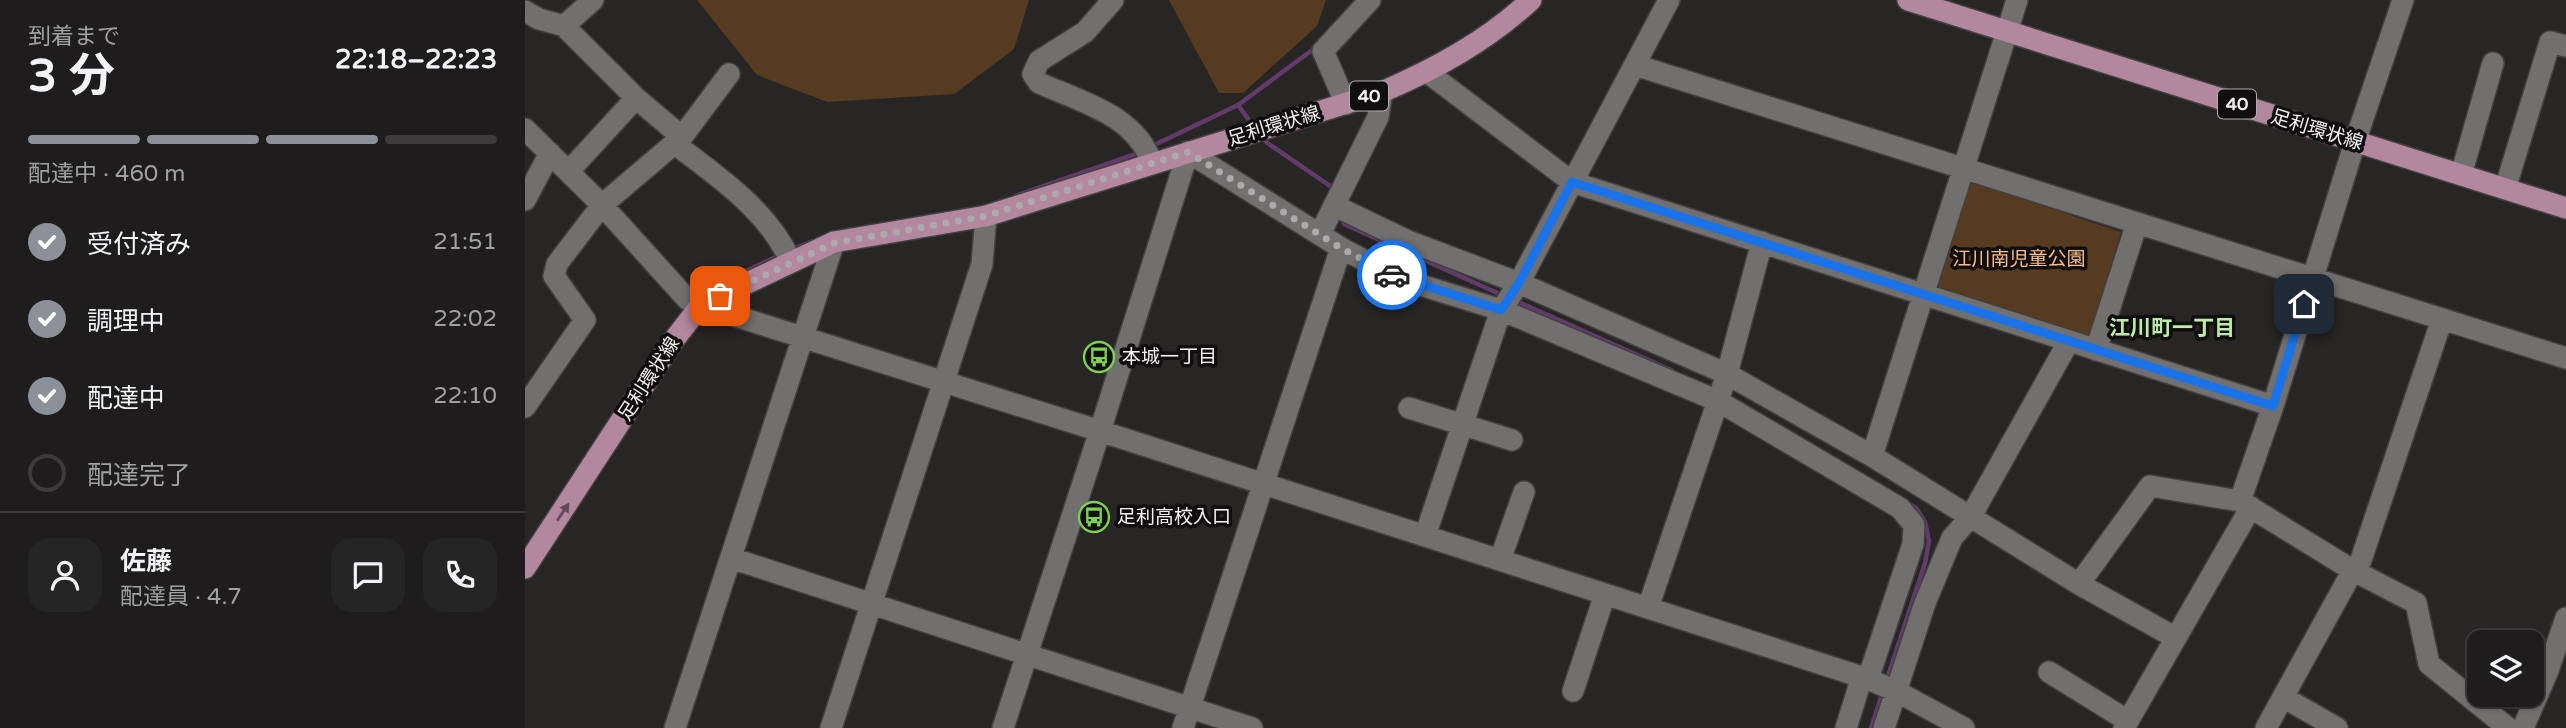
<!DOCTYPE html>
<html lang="ja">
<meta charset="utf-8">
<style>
:root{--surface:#1e1c1c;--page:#262525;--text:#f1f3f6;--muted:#a1a1a3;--line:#3c3a3b;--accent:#8c9099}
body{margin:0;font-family:"Varela Round","Noto Sans JP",sans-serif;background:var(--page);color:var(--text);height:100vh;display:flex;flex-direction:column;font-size:26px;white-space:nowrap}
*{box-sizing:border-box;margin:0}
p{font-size:23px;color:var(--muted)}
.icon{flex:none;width:38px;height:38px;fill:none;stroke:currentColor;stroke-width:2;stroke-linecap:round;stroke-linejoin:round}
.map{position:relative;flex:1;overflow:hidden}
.drawer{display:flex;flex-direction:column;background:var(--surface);width:525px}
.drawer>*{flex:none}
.fabs{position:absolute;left:1942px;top:630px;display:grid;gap:14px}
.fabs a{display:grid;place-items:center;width:77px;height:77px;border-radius:14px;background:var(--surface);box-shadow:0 2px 5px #0004,0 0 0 2px var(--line);font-size:35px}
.pin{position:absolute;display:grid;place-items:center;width:60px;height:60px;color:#fff;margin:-30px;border-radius:14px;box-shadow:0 4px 10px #0006}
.courier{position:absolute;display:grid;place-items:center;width:70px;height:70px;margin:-35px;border:5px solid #1a73e8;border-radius:50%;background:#fff;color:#222;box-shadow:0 2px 9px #0007}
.summary em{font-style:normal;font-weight:700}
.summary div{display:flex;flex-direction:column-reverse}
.summary{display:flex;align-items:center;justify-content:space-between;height:119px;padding:0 28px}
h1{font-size:46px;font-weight:700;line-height:52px}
.bar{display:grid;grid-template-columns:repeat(4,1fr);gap:10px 7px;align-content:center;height:84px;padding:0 28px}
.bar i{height:9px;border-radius:5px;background:var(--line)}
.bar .current{background:var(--accent)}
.bar p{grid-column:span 4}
.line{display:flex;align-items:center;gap:18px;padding:0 28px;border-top:2px solid var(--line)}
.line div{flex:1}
.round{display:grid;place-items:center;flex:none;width:74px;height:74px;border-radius:21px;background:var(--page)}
ol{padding:0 28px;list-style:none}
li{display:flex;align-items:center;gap:21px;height:77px}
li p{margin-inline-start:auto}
li .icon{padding:7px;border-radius:50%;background:var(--accent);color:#fff;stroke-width:4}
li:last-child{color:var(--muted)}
li i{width:38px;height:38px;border:4px solid var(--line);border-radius:50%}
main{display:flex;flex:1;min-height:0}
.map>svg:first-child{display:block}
.green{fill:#573b21}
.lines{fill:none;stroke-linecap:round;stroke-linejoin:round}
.stream{stroke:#633b6b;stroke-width:4.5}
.minor-casing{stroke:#424040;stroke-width:24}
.major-casing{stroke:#424040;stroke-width:24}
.minor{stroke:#726f6f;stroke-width:21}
.major{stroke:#b3879e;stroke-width:21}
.oneway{fill:#624a56}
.done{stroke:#acaaaa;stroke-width:7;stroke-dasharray:0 12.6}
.route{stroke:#1a73e8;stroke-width:9}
.labels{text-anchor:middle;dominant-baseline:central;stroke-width:7;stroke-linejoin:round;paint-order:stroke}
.shield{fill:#100e0e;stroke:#afadad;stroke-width:2}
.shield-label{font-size:18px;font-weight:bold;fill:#f3f1f1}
.street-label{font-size:19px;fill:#f3f1f1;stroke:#100e0e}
.park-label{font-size:19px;fill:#fabd89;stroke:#100e0e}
.poi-label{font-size:19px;fill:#f3f1f1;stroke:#100e0e;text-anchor:start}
.neighbourhood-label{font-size:21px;font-weight:bold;fill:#bdebaa;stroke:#100e0e}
</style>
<main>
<section class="drawer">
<div class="summary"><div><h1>3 分</h1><p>到着まで</p></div><em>22:18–22:23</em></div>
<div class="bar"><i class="current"></i><i class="current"></i><i class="current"></i><i></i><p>配達中 · 460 m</p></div>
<ol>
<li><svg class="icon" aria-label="check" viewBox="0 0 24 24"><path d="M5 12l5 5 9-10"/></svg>受付済み<p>21:51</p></li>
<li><svg class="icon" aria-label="check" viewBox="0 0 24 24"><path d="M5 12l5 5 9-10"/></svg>調理中<p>22:02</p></li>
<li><svg class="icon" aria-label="check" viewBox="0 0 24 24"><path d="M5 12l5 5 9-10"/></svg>配達中<p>22:10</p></li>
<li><i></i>配達完了</li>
</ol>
<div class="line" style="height:126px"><a class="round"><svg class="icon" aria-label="person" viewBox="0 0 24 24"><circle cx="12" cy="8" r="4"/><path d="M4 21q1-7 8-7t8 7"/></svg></a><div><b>佐藤</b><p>配達員 · 4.7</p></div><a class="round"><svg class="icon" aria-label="chat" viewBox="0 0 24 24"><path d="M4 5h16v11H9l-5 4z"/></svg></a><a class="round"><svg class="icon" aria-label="phone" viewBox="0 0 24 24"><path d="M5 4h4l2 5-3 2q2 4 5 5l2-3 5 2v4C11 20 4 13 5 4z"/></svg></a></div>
</section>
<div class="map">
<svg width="2041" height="728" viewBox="0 0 2041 728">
<rect width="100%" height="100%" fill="#282525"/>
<!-- green -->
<path class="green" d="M172,0H504L489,49L429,94L302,102L232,75Z
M644,0H801L792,26L718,93H694Z
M1449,183L1596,232L1564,337L1412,293L1408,284L1439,185Z"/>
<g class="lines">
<!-- stream -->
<path class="stream" d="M713,105L729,127
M737,136L741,142L808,188L809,192
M625,147L713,105L790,48
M490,196L613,153
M817,217L819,224L977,295
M266,250L300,236
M172,297L177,292L255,255
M991,301L1146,370
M1362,679L1400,563L1404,541L1400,522L1391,508L1383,503
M1346,728L1358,691"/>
<!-- minor casing -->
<g class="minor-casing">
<path id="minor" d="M588,0L560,32L514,61L508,74L514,83C557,102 610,115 627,163
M0,11L14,19L39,26L111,98L157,137
M39,26L68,0
M1110,65L2041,358
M902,72L1047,182L1748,406
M821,104L798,51L845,0
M0,129L77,205L162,299L169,303L575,431L1343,679L1371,691L1439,728
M150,144C193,177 243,210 266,262
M44,171L111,98
M1936,175L1968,63
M1980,189L2025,42L2041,46
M0,200L25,153
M810,206L883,241L994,283L1202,374L1347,456L1554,584L1651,638
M795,234L853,117L857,92
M1571,350L1612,223
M0,407L60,320L29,276L32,264L77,205L157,137L204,74
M884,408L987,440
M1347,456L1492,0
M1715,501L1748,406L1830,142L1878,0
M900,536L976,310L994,283L1144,0
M206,558L727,728
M975,560L999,492
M1554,584L1625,486L1715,501L1829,571L1891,603L1904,664L1983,728
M1123,608L1202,374L1237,242
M1524,672L1603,721
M1048,691L1080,594
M1758,697L1812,728
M150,728L309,242
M306,728L457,264L461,216
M478,728L575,431L663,152L816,248L873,278L976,310L1193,401L1375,508L1389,525L1388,544L1343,679
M658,728L816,248
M1321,728L1337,677
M1359,728L1400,603L1427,538L1446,516L1544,341
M1599,728L1726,507
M1741,728L1822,581L1836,560L1917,319
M1998,728L2022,673L2041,618"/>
</g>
<!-- major casing -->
<g class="major-casing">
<path id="major" d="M1383,0L2041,208
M0,568L148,341L176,305L309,242L461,216L857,92C912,68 962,41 1006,0"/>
</g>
<!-- minor -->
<use href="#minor" class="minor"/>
<!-- major -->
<use href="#major" class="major"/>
</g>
<!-- one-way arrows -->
<defs><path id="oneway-solid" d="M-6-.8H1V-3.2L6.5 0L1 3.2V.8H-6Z" transform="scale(1.75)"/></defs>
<use class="oneway" href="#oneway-solid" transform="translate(38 512) rotate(-56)"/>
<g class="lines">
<!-- done -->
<path class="done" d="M195,296L309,243L461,216L663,152L816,248L867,275"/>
<!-- route -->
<path class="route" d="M867,275L976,310L994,283L1047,182L1748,406L1779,304"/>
</g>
<!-- icons -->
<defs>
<g id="bus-ring" transform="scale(1.575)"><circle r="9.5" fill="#100e0e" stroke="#7dd154" stroke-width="1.5"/><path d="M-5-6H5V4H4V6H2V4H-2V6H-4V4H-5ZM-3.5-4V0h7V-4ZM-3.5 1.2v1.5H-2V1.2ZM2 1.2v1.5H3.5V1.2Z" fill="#7dd154"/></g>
</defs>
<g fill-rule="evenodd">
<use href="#bus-ring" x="574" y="357"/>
<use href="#bus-ring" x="569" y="517"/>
</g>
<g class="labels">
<!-- shield labels -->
<g class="shield">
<rect x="825" y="81.5" width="38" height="29" rx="5"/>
<rect x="1693" y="89.5" width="38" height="29" rx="5"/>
</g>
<g class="shield-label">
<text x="844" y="96">40</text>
<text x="1712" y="104">40</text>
</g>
<!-- street labels -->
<g class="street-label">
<text transform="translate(749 126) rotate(-17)">足利環状線</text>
<text transform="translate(1792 130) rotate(17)">足利環状線</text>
<text transform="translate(124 379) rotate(-57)">足利環状線</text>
</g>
<!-- park labels -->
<g class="park-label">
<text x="1494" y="259">江川南児童公園</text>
</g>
<!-- poi labels -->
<g class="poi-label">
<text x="597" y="357">本城一丁目</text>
<text x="592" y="517">足利高校入口</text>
</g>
<!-- neighbourhood labels -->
<g class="neighbourhood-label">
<text x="1647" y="328">江川町一丁目</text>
</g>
</g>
</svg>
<div class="fabs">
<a><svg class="icon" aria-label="layers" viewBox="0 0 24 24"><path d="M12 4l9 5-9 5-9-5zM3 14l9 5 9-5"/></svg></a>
</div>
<div class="pin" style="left:195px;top:296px;background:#ea580c"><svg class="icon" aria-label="bag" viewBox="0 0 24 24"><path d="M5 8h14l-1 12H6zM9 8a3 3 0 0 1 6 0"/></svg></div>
<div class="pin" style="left:1779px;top:304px;background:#1f2937"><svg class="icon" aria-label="home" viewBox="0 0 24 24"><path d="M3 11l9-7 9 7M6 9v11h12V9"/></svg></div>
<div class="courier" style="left:867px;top:275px"><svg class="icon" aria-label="car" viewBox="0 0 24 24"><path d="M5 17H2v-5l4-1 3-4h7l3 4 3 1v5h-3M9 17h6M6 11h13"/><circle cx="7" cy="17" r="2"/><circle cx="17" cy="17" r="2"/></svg></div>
</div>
</main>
